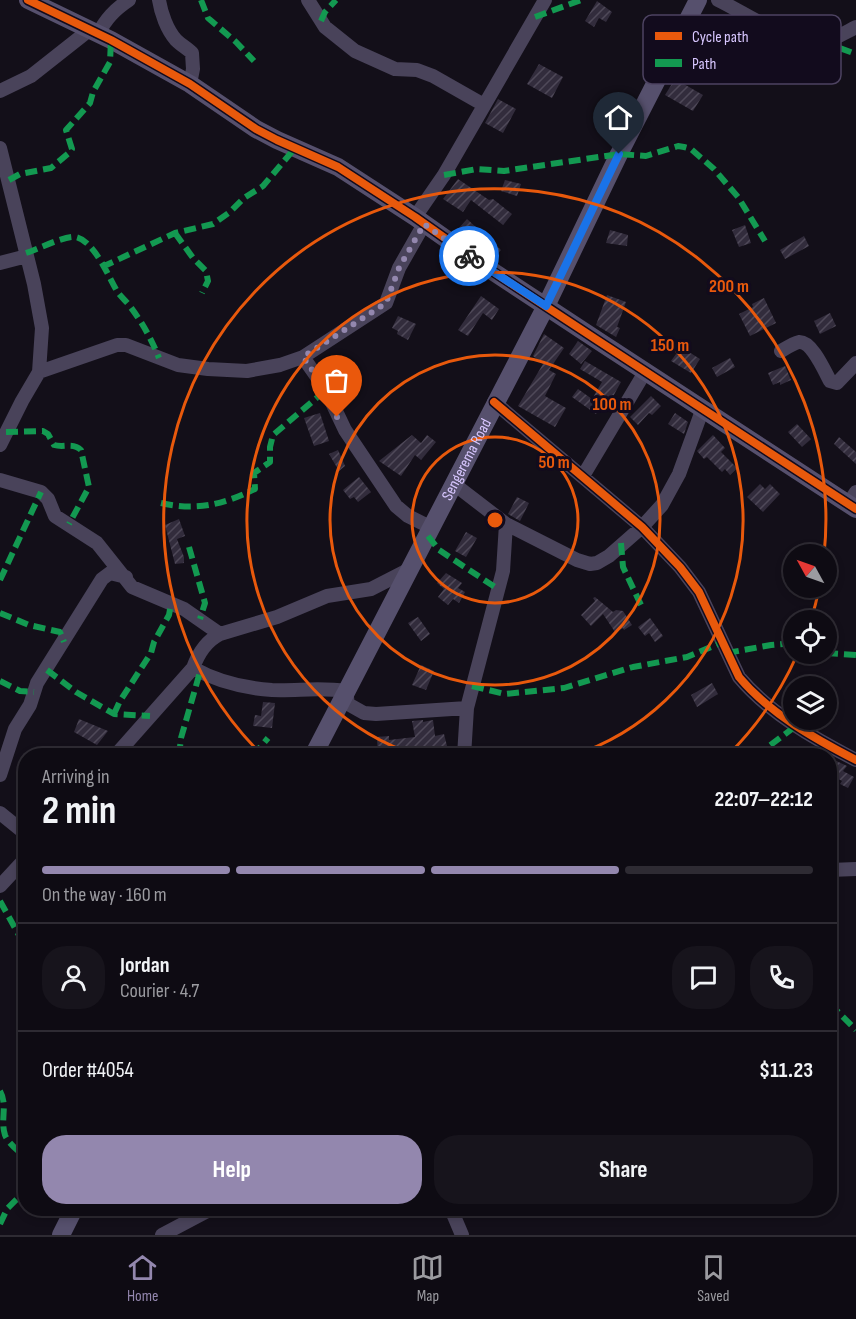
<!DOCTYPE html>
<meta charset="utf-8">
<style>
:root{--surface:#0e0b13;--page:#17141c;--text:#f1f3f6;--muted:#9b9ba0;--line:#2e2b33;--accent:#9387ae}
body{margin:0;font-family:"Sofia Sans Condensed",sans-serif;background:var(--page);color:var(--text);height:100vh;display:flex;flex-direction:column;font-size:22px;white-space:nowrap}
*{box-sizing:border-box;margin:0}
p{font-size:20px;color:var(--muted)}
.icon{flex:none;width:33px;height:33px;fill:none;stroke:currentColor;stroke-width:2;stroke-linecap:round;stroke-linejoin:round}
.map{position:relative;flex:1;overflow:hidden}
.sheet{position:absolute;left:18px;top:748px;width:819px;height:468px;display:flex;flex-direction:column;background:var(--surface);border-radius:24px;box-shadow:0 3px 9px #0003,0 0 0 2px var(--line)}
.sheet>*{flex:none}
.needle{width:39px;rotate:310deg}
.controls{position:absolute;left:783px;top:544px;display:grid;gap:12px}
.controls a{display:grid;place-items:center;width:54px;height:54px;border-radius:50%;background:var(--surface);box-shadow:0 3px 9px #0003,0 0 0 2px var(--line);font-size:30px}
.pin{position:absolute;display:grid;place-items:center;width:51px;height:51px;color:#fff;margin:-62px -26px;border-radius:50% 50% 50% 0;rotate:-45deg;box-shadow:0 0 6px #0007}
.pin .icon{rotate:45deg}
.courier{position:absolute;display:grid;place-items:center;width:60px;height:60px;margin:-30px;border:4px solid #1a73e8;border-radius:50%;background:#fff;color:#222;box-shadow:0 2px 8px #0007}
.summary em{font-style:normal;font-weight:700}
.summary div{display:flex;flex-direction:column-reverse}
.summary{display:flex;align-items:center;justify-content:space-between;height:102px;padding:0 24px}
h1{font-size:39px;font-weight:700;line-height:45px}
.bar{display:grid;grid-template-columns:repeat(4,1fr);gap:9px 6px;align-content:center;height:72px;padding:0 24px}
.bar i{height:8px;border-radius:4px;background:var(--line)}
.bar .active{background:var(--accent)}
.bar p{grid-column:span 4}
.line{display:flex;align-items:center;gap:15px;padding:0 24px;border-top:2px solid var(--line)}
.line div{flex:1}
.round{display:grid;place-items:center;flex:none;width:63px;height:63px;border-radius:24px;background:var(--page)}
.primary-button{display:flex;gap:12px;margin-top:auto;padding:12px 24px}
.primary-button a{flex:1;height:69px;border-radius:24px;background:var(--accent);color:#fff;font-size:24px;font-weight:700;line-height:69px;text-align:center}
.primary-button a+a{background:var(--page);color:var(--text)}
.tab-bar{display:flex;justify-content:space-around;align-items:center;height:84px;border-top:2px solid var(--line);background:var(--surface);font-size:16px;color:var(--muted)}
.tab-bar a{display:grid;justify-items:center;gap:3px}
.tab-bar .active{color:var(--accent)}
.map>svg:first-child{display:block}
.building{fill:url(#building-hatch)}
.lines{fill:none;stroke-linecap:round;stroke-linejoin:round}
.street{stroke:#49435a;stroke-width:14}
.secondary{stroke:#56506d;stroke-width:18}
.quiet{stroke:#139951;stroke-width:6;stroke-dasharray:12 6;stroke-linecap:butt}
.cycleway-casing{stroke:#120b1d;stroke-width:11}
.cycleway{stroke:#e8590c;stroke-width:8}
.done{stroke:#9387ae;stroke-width:6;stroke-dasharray:0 10.8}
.route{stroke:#1a73e8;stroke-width:8}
.ring{fill:none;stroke:#e8590c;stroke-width:3}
.labels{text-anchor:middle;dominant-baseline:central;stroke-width:6;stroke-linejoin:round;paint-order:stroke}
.street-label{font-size:16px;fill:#d8c7ff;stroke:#120b1d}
.key{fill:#120b1d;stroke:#4d4361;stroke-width:1.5}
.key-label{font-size:16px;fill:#d8c7ff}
.centre{fill:#e8590c;stroke:#120b1d;stroke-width:3}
.ring-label{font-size:18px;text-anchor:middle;font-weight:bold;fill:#e8590c;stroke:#120b1d;stroke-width:6;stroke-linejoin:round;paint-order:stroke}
</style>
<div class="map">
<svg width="856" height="1235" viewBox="0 0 856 1235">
<defs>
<pattern id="building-hatch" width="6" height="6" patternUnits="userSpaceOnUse" patternTransform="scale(1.5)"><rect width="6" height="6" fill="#322c3c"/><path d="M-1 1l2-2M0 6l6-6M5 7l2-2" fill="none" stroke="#4f4959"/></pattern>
</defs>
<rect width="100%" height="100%" fill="#130f19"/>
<!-- building -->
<path class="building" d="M597,1L612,12L606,22L599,18L594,27L585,21Z
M539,64L563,77L552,98L527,84Z
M675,79L703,95L693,111L665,95Z
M498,99L516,109L503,133L485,123Z
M458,179L489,200L493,199L512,214L503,225L471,200L463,212L443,199Z
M505,180L521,184L517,196L501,191Z
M467,219L501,250L495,257L481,245L479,247L458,229Z
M745,225L751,243L739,247L732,230Z
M610,230L628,235L627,246L606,243Z
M804,236L809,246L785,259L780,250Z
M607,295L626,302L617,327L620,328L616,337L596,325Z
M481,296L499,309L492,320L483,313L468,336L458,330Z
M764,298L776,323L750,336L739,314L753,307L752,304Z
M830,313L836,326L820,334L814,321Z
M398,316L416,324L408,340L397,334L398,331L392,328Z
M544,334L564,348L549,370L556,374L545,396L566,408L555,427L518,406L543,364L533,356Z
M578,341L592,351L581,364L569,354Z
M681,347L700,359L691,373L671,361Z
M730,358L735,367L717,377L712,368Z
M585,361L621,382L610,402L606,400L596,414L572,397L578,389L592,399L602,382L580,369Z
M785,366L791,380L780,385V382L773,385L768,373Z
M651,396L661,406L652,415L649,413L638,425L630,417Z
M320,413L329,441L314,446L304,418Z
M675,413L688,422L684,434L668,424Z
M797,424L811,439L802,447L788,432Z
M412,435L421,443L427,435L436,442L421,460L415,455L401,476L379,461Z
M713,435L725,448L721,452L737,468L730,475L725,469L722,472L707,457L704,459L697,451Z
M839,437L856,452V464L834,444Z
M338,450L345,466L339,471L329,454Z
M359,477L371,492L358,502L354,497L350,499L343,490Z
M760,484L765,489L770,484L780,494L763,512L747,497Z
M517,497L529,503L520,521L508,514Z
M179,519L185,536L177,539L184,557V563L175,564L165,525Z
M466,532L477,538L466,557L455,551Z
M446,573L462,583L458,588L465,592L459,603L453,599L448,605L438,597L444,589L437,583Z
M595,597L613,612L616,610L623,611L632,625L624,630L623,628L615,632L603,614L591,626L581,615L595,601L593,598Z
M418,617L430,634L421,641L408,623Z
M650,618L663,636L655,642L649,633L645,636L638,627Z
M421,665L434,671L426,690L412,685Z
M712,683L718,694L697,707L691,695Z
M263,702L275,703L272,728L253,726L255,715L261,716Z
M79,719L108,731L97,745L74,732Z
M423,720V722L433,720L435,736L444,734L448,750L443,751L444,756H378L377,737L389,736V740L415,737L412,721Z
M830,758L847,766L843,771L854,777L848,788L840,784L842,781L830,774Z"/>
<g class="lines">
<!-- street -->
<path class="street" d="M159,0C161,13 167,30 176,40C181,45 187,48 192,53L193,69L190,84
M308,0L325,27L355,51L395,69L417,70L433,76L484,105
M718,0C747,14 789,44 821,42C832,41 846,32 856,27
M98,34C106,19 114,10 129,0
M0,91L31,76L88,31
M0,148L34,284L42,328L39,372L22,401L0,445
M415,217L444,175L545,0
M0,263L27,256
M781,351C786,348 794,343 799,342C812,341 825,372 830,381L837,383L856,363
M303,357L326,390L345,430L396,506L408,516L432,528
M39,372L117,345H126L178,365L208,369L247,371L280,365L303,357L386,303L399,268L424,224
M494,402L642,527L680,567L699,592L739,677C769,713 815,739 856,760
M583,476L645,372
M0,480L41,492L48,499L55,516L97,543L132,587L184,609L220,634
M454,484L506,524L577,560L590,564L597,563L609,556L642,527L662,505L679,474L703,408
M849,503L856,492
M193,668C218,682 243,688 272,690C298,691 319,687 346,691L348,704L364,713L376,714L467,708
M115,756L193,668C198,654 206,641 220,634L277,617L327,596L371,589L408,570
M464,756L467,708L503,571L506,524
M0,775L15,729L30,705L37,683L102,579L110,573L126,577
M0,813L26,834
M830,870L856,869
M0,886L26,858
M451,1209L462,1235
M162,1235L211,1209"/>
<!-- secondary -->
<g class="secondary">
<path d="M28,0L111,40L190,84L256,129L277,140L338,167L415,217L483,265L597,340L856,509"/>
<path id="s1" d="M313,756L546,306L619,154L698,0"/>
<path d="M61,1235L74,1209"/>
</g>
<!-- quiet -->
<path class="quiet" d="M201,0L208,18L236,42L254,61
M535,17L581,0
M321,21L325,12L336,0
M823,42L856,54
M444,175L477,169L504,171L619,154L646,156L678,146L684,147L691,149L714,169L738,197L765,241
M9,180L20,174L51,168L70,152L72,149L66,130L90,103L93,92L110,62L111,40
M175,233L193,258L206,271L208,281L202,293
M26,253C38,249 64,236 75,237C94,240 108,276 117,291C120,296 125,300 129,305C142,322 151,338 159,358
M102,267L175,233L213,224L230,212L244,198L263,186L295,148
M6,432L43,431L48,434L54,445C64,448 73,442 81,450L89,487L69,524
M161,503C196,511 222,505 255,489L254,473L270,462V447L273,435L326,390
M428,536L439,550L498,589
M621,543L623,567L641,605
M189,547L205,603L200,619
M0,580L41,492
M0,613L29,625L60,632L64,642
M727,653L771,645L794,643
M826,653L856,655
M47,670L76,692L114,714L150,716
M0,681L20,691L34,692
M472,686L505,694L564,688L633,667L687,657L723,642
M114,714L120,701L151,653L154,642L169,615L171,604
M179,756L181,738L200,672
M253,756L268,738
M756,756L797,725
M0,901L20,937L26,954
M830,1004L856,1030
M0,1091C8,1105 0,1120 5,1135C8,1143 19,1152 26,1157
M0,1224L7,1209L26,1190"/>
<!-- cycleway casing -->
<g class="cycleway-casing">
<path id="cycleway" d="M28,0L111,40L190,84L256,129L277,140L338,167L415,217L483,265L597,340L856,509
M494,402L642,527L680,567L699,592L739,677C769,713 815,739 856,760"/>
</g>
<!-- cycleway -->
<use href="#cycleway" class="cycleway"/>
</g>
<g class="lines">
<!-- done -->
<path class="done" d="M337,417L326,390L303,357L386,303L399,268L424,224L469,256"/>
<!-- route -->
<path class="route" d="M469,256L546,306L619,154"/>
</g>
<!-- distance rings -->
<g class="ring">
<circle cx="495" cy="520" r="83"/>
<circle cx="495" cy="520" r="165"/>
<path d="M418 756A248 248 0 1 1 572 756"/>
<path d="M819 589A331 331 0 0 1 811 620M797 655A331 331 0 0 1 729 754M261 754A331 331 0 1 1 824 555"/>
</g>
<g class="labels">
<!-- street labels -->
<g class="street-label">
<text stroke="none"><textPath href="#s1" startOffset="334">Sengerema Road</textPath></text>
</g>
</g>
<!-- legend -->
<rect x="643" y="15" width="198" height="69" rx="9" class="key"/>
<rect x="655" y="32" width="27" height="8" fill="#e8590c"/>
<rect x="655" y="59" width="27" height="8" fill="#139951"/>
<g class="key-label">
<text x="692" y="42">Cycle path</text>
<text x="692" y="69">Path</text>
</g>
<circle cx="495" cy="520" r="9" class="centre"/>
<g class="ring-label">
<text x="729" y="292">200 m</text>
<text x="670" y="351">150 m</text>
<text x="612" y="410">100 m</text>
<text x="554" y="468">50 m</text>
</g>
</svg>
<div class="controls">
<a><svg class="needle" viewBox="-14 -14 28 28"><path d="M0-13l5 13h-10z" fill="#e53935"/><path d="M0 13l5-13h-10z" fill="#9b9ba0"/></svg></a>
<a><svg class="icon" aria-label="locate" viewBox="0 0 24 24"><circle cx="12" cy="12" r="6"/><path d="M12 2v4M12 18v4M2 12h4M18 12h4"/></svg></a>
<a><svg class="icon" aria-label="layers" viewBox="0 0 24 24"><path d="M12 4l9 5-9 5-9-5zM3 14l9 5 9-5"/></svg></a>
</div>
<div class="pin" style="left:337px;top:417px;background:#ea580c"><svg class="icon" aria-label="bag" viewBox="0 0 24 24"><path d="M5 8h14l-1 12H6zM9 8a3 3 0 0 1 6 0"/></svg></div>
<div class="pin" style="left:619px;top:154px;background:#1f2937"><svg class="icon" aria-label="home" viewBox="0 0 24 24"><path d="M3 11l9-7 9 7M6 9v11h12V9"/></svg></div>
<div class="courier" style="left:469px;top:256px"><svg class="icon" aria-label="bike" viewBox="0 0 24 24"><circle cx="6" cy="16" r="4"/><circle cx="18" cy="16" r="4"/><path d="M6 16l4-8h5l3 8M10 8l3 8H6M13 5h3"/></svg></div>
<section class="sheet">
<div class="summary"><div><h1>2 min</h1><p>Arriving in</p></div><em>22:07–22:12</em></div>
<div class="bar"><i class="active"></i><i class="active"></i><i class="active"></i><i></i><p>On the way · 160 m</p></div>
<div class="line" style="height:108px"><a class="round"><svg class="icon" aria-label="person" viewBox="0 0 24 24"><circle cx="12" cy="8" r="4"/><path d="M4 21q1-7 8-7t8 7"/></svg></a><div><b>Jordan</b><p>Courier · 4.7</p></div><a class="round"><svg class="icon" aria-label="chat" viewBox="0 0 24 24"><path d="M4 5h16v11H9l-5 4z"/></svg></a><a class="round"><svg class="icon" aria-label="phone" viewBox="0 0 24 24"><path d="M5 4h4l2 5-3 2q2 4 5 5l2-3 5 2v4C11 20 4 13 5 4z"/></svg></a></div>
<div class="line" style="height:78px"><div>Order #4054</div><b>$11.23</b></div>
<div class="primary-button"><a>Help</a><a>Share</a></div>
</section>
</div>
<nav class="tab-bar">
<a class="active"><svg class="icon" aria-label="home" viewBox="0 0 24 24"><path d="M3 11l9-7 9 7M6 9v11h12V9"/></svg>Home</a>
<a><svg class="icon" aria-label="map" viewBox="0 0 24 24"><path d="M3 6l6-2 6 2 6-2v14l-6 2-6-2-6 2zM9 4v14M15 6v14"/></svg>Map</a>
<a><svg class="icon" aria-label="saved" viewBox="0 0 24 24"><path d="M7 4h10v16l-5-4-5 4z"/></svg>Saved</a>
</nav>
